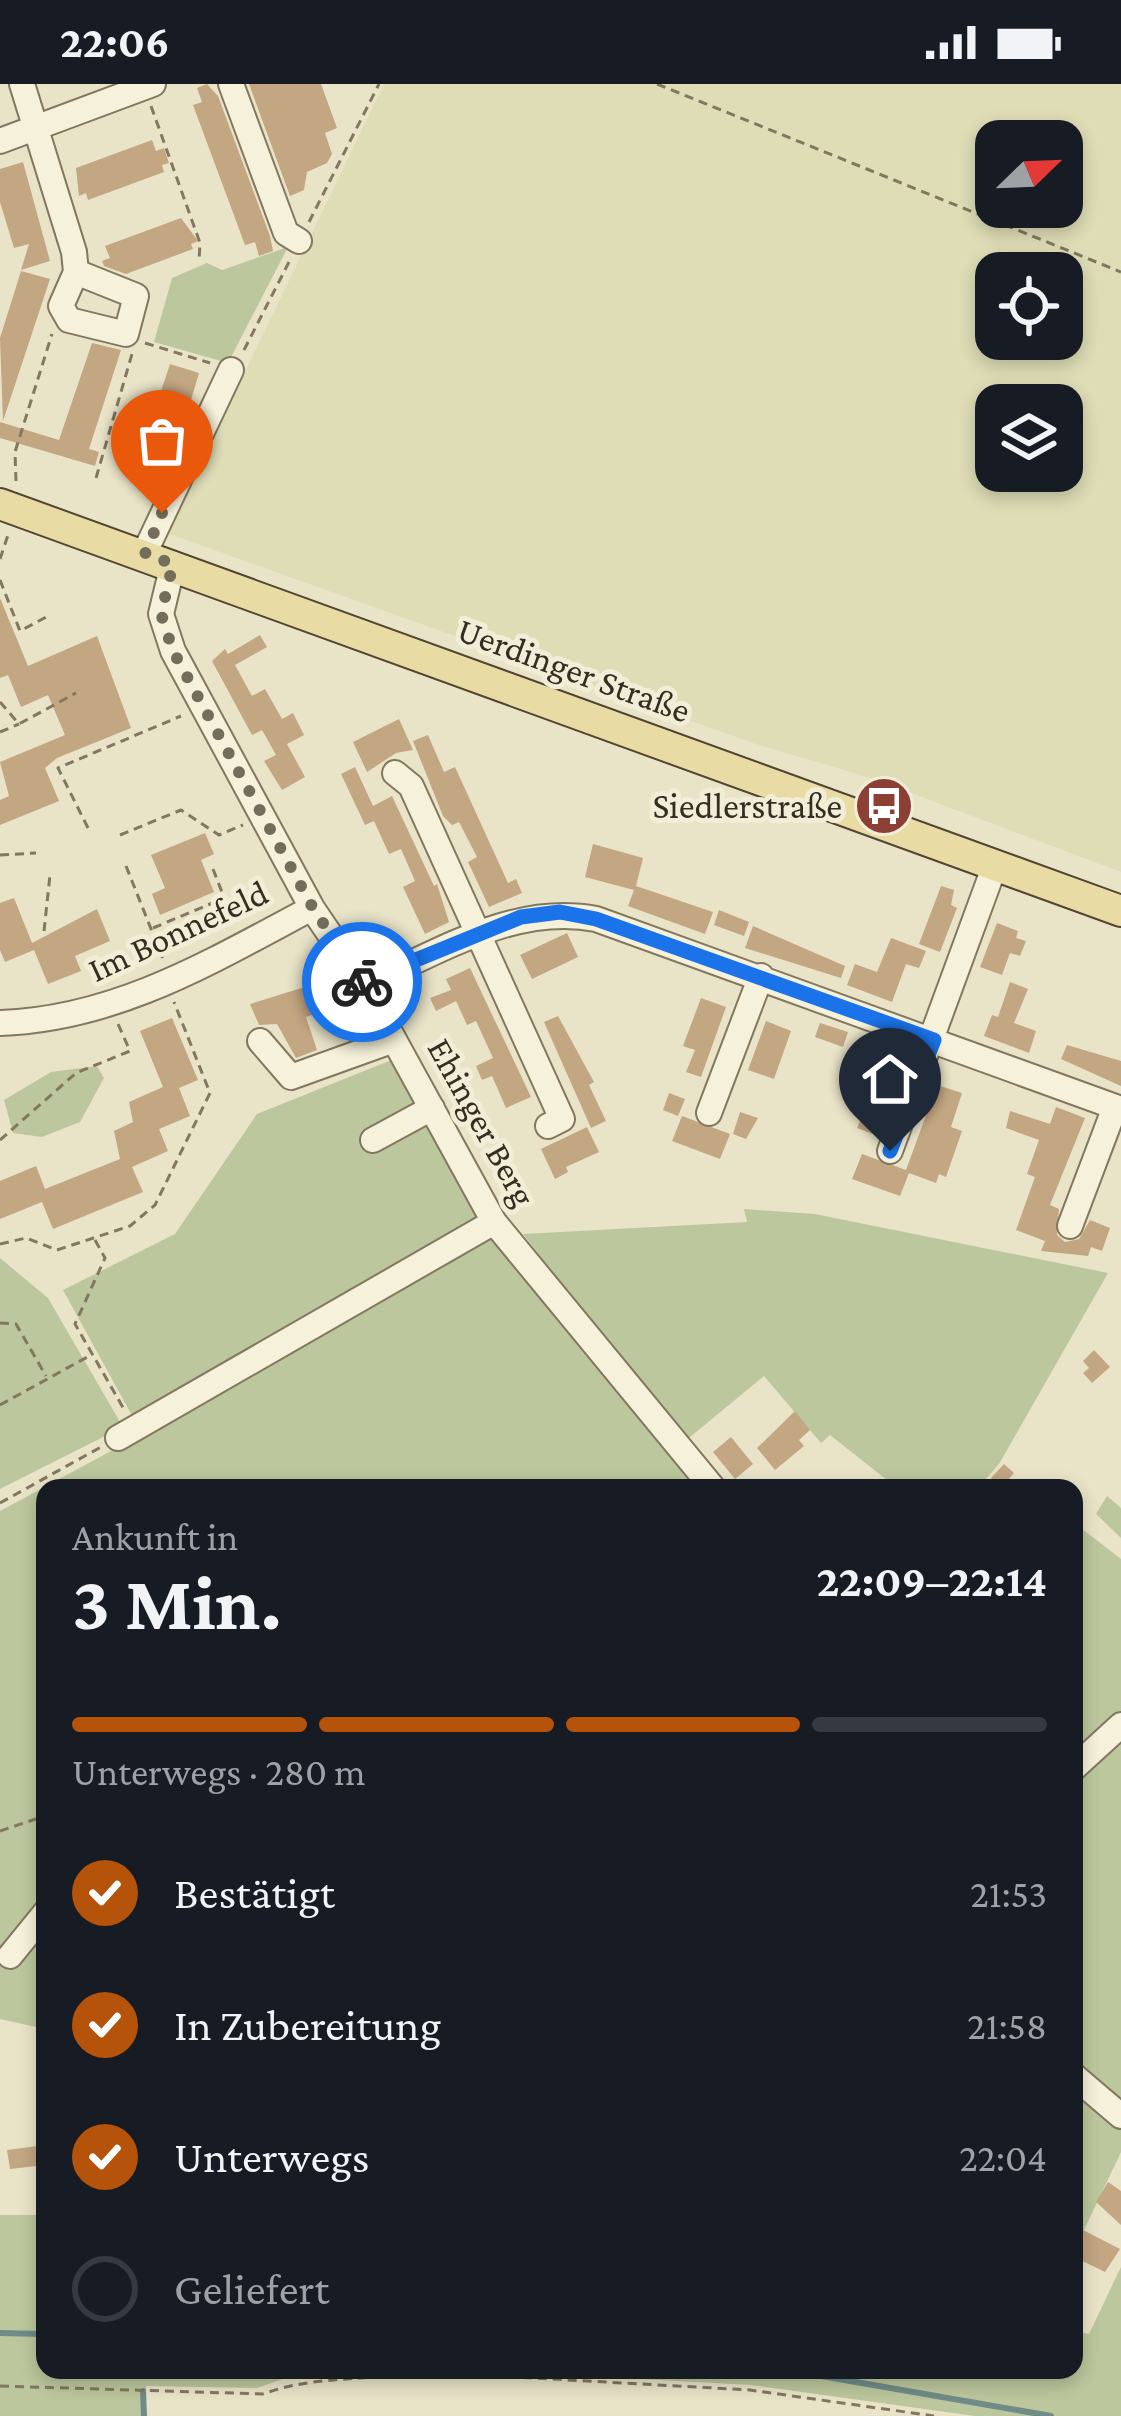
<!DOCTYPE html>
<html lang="de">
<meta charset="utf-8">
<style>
:root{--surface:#171b24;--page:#20242c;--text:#f1f3f6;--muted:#9ea1a6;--line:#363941;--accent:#b45309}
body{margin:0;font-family:"Crimson Pro",serif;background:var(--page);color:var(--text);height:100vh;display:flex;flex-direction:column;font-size:45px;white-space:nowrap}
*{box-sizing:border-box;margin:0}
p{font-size:39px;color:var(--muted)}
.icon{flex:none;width:66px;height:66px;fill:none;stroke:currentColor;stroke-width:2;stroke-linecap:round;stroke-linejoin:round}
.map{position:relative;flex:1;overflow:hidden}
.side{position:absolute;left:36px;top:1395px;width:1047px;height:900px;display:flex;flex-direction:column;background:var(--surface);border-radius:24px;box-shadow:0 6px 18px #0003}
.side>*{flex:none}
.needle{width:78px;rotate:67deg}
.controls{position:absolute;left:975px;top:36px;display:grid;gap:24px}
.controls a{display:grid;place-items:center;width:108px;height:108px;border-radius:24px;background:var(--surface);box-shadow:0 6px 18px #0003;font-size:60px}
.pin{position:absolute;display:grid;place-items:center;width:102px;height:102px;color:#fff;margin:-123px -51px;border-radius:50% 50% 50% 0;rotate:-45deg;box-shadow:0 0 12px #0007}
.pin .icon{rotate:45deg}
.courier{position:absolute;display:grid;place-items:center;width:120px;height:120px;margin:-60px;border:9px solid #1a73e8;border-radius:50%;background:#fff;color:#222;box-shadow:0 3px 15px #0007}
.summary em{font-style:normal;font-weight:700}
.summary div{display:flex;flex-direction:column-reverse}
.summary{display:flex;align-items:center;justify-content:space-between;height:204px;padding:0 36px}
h1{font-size:78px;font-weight:700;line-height:90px}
.bar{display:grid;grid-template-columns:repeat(4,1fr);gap:18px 12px;align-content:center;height:144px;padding:0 36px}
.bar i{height:15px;border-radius:9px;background:var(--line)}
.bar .current{background:var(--accent)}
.bar p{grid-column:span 4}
ol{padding:0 36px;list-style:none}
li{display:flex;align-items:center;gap:36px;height:132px}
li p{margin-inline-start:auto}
li .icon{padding:12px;border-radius:50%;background:var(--accent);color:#fff;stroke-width:4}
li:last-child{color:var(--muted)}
li i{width:66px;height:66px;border:6px solid var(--line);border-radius:50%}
.status{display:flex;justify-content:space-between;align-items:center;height:84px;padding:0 60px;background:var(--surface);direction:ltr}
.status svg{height:33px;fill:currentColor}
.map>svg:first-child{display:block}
.farmland{fill:#deddb6;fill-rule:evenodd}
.green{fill:#bcc79d}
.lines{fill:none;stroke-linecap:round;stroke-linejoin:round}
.stream{stroke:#708b88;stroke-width:6}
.building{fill:#c3a682}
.minor-casing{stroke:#83775f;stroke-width:28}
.major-casing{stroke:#524532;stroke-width:34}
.path{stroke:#83775f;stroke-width:3;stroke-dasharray:9 6;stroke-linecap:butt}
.minor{stroke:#f5f1da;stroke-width:24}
.major{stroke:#e8dca4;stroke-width:30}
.done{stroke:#746d5b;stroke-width:12;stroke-dasharray:0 21.6}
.route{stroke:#1a73e8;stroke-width:15}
.labels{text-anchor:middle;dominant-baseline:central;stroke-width:10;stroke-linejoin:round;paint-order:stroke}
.street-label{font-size:36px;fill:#352d21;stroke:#f2edd6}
.poi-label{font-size:36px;fill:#352d21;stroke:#f2edd6;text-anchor:end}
</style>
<div class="status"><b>22:06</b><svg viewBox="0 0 49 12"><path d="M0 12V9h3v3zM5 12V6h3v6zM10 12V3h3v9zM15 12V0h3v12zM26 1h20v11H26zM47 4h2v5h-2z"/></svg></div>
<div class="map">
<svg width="1121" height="2332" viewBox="0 0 1121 2332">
<rect width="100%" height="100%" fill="#e9e4c8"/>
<!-- farmland -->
<path class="farmland" d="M384,0H1121V788L874,695L756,660L167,449ZM996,57H1062V123H996ZM996,189H1062V255H996ZM996,321H1062V387H996Z"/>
<!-- green -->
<path class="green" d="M288,163L228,279L154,258L172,194L207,179L222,186Z
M394,975L502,1166L701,1404H45V1945L0,1935V1427L246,1294L135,1337L63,1206L175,1150L257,1030Z
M97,982L104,994L80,1038L42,1053L13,1049L4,1016L51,988Z
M744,1125L815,1130L1108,1189L999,1380L978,1404H897L830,1351L821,1359L764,1292L684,1358L523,1150L747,1138Z
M0,1174L48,1214L123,1343L0,1405Z
M1107,1412L1121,1424V1454L1096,1430Z
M1077,1441L1121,1475V1634L1074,1677Z
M1121,1649V2020L1074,1979V1693Z
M1074,2001L1121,2042V2068L1074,2167Z
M0,2131H45V2286H308L257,2304L146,2302V2332H0Z
M1121,2183V2332H975L751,2301L477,2286H1074V2247L1089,2250Z"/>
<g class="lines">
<!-- stream -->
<path class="stream" d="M0,2249L45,2250
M787,2286L1051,2332
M143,2307L144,2332"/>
</g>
<!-- building -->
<path class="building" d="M207,0L218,12L270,152L273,167L259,172L255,158L245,161L193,21L202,18L197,4Z
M249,0H321L337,44L325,49L332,70L327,79L307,88L304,106L290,112Z
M152,56L156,67L164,64L169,79L162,81L164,88L88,116L86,109L79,112L76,84Z
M23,78L50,177L21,186L29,160L14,164L0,118V85Z
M181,134L198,157L191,160L193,165L126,190L104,182L102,177L110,174L105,162Z
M21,187L50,195L3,337L0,254Z
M92,259L121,266L89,365L99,368L95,382L0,354V338L59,356Z
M170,280L199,289L181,350L157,392L135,386Z
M0,514L28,582L97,552L131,644L57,674L45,684L59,717L0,741V716L9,712L0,678L65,651L48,611L21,623L8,591L0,594Z
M260,551L267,563L235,581L252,612L265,605L282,635L293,629L304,651L287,660L305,693L282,706L264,677L276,671L262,646L252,651L212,577L225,565L228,570Z
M399,635L413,666L396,669L367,688L353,658Z
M428,651L444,688L455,683L508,799L516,795L522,809L489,823L468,778L477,773L459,738L452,741L443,732L413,657Z
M355,683L373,722L392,712L434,802L437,800L449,838L425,850L403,803L415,797L401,765L389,770L374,737L365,741L341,690Z
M205,749L214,770L201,776L214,808L160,831L152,810L165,804L151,771Z
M593,760L643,774L636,802L713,828L705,850L628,822L634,806L585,793Z
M941,802L954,806L951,821L957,824L940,868L919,860Z
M14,814L32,859L97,825L110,857L75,872L81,887L48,900L34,866L5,878L0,866V819Z
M719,826L749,838L744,852L714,841Z
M997,839L1018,847L1016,854L1026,857L1020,872L1010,869L1002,891L980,883Z
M753,842L845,882L841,894L745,864Z
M567,849L578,873L532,895L520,871Z
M891,854L926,867L919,884L906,880L892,918L847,901L855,880L877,888Z
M470,884L531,1013L506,1024L492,992L482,996L476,982L493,974L476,937L467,941L456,917L436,927L430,914L451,906L446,895Z
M1010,898L1028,905L1014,939L1036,947L1029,969L984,952L992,931L998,933Z
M311,901L322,927L306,933L317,966L296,974L277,940L259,941L250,920Z
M701,914L726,923L701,993L686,988L695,966L683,962Z
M558,932L594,998L589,1001L606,1037L591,1044L544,938Z
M172,934L198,996L179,1004L190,1032L159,1045L168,1067L132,1083L143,1108L53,1145L42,1118L0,1135V1097L36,1082L45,1105L120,1075L114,1047L133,1038L129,1018L163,1003L140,947Z
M766,937L791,947L774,995L748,986Z
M820,939L848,948L843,963L815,953Z
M1067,961L1121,977V1002L1061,975Z
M874,968L889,973L886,982L897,985L873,1050L857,1044L864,1028L854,1025Z
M937,1001L962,1009L951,1043L962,1047L946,1093L939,1090L936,1099L909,1089L900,1112L852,1095L862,1070L906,1086Z
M669,1009L685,1015L678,1032L663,1026Z
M1056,1023L1085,1034L1050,1121L1059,1125L1057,1151L1065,1158L1079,1155L1090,1136L1110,1144L1102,1167L1091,1163L1088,1172L1041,1167L1045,1157L1016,1146L1035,1093L1027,1090L1039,1056L1006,1044L1010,1027L1050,1040Z
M740,1028L758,1034L746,1055L733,1050Z
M682,1032L730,1050L720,1075L672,1057Z
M587,1043L599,1068L566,1083L568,1088L555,1095L541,1065Z
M1094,1266L1110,1283L1092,1299L1083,1289L1089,1284L1083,1277Z
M795,1327L810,1346L799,1356L804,1362L775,1386L757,1364Z
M731,1353L753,1380L735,1395L713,1368Z
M1004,1380L1014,1389L1001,1404L991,1394Z
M45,2061V2081L10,2085L7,2066Z
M1108,2098L1121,2107V2141L1096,2118Z
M1083,2146L1120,2165L1105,2188L1074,2173Z"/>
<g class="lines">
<!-- minor casing -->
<g class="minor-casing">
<path id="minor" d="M22,0L74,168L76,188L61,222L69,236L126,250L136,212L76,188
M231,0L286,149L299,157
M0,57L153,0
M144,470L231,286
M173,480L161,530L173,567L312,824L364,901L494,1138L713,1404
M395,689L411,702L562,1035L548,1042
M364,901C438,869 514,819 596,835L1121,1025
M0,939C117,935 212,877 312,824
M260,957L291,993L394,956
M709,1029L761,892
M373,1056L432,1024
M890,1067L995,781
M1070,1142L1115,1023
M118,1354L494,1138
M1074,1684L1121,1641
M10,1872L45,1829
M1074,1992L1121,2032"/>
</g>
<!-- major casing -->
<g class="major-casing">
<path id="major" d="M0,420L1121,827"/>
</g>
<!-- path -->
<path class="path" d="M657,0L1121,188
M151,22L200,159L199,177
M309,138L379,0
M145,259L210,279
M244,266L289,178
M96,394L132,270
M16,397L15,368L52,250
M0,475L9,448
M0,496L20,547L50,531
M0,618L19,640L76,609
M0,648L19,640
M88,744L58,684L181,632
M120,751L181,726L219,751L243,741
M0,771L36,769
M126,782L163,875
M213,785L234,839
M153,844L222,815
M44,847L50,791
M0,1056L76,989L130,967L118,940
M95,1156L105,1174L75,1240L125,1327
M0,1160L26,1154L57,1166L130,1142L155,1121L210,1009L174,918
M0,1239L16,1240L46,1292
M0,1321L91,1271
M0,1419L101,1363
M0,1747L45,1732
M0,2302L263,2310C314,2291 369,2297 424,2288L750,2306L934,2332"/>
<!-- minor -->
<use href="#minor" class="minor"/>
<!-- major -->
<use href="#major" class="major"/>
</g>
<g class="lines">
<!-- done -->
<path class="done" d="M162,429L145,470L173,480L161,530L173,567L313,824L362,898"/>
<!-- route -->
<path class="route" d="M362,898L521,833L560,828L596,835L934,956L890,1067"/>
</g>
<!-- icons -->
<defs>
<g id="bus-disc" transform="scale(3)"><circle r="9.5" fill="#8c4035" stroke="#f2edd6"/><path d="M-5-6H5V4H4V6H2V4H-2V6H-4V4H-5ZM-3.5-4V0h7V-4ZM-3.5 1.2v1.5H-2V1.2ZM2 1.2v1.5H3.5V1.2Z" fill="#fff"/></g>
</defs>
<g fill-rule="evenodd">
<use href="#bus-disc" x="884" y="722"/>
</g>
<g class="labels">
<!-- street labels -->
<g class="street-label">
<text transform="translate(574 586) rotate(20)">Uerdinger Straße</text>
<text transform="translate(178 847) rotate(-25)">Im Bonnefeld</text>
<text transform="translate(482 1038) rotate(61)">Ehinger Berg</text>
</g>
<!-- poi labels -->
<g class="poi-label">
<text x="842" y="722">Siedlerstraße</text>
</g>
</g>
</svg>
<div class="controls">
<a><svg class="needle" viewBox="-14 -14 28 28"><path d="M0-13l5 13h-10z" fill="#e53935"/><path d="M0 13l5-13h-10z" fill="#9ea1a6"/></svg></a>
<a><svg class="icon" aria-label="locate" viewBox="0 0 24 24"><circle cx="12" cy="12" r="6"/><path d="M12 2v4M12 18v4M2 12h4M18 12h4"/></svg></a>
<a><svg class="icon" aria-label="layers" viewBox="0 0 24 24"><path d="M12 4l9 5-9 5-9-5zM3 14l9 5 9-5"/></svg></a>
</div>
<div class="pin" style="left:162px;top:429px;background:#ea580c"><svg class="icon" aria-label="bag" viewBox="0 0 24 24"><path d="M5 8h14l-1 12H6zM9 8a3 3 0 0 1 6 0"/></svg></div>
<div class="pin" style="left:890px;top:1067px;background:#1f2937"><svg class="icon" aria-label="home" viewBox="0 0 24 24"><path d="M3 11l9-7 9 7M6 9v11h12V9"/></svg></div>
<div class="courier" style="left:362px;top:898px"><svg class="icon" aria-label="bike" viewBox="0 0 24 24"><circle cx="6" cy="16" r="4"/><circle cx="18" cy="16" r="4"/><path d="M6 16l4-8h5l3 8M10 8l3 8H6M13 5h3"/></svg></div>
<section class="side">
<div class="summary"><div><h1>3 Min.</h1><p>Ankunft in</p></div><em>22:09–22:14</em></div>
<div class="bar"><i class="current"></i><i class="current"></i><i class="current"></i><i></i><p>Unterwegs · 280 m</p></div>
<ol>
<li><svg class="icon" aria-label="check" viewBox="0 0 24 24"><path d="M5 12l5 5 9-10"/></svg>Bestätigt<p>21:53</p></li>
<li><svg class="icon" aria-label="check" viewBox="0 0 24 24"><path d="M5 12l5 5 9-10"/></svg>In Zubereitung<p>21:58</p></li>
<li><svg class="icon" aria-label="check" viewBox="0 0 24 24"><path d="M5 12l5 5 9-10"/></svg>Unterwegs<p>22:04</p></li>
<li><i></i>Geliefert</li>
</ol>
</section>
</div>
